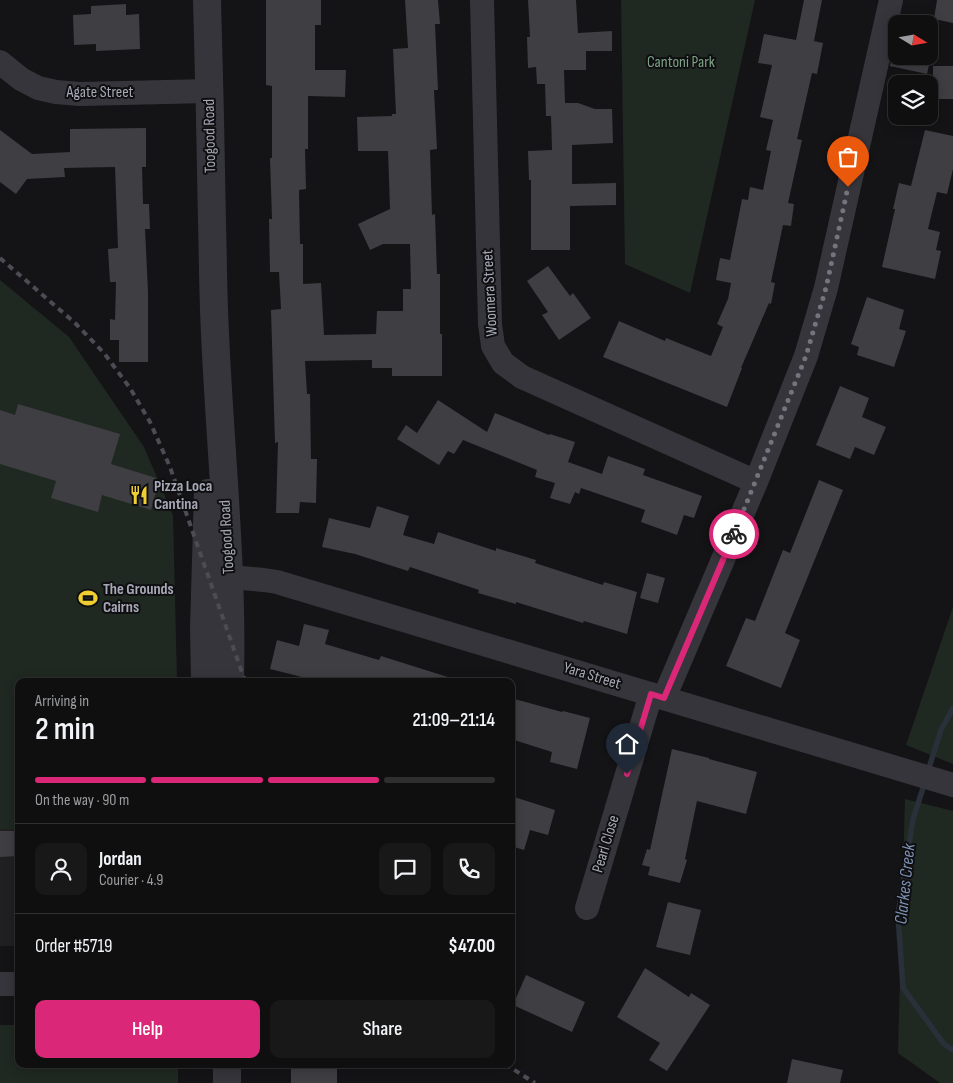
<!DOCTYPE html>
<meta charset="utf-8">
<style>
:root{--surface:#0f0f10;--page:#181819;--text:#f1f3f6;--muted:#9b9c9f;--line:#2f2f30;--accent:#db2777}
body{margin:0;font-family:"Sofia Sans Condensed",sans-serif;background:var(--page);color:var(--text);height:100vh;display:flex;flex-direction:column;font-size:19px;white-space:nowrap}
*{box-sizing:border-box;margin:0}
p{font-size:16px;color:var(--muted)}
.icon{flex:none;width:28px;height:28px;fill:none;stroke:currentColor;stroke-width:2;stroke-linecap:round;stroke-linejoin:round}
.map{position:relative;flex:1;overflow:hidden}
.side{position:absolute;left:15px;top:678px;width:500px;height:390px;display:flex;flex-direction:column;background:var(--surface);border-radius:10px;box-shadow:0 2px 12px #0003,0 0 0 1px var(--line)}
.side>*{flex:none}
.needle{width:32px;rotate:101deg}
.fabs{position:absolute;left:888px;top:15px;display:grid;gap:10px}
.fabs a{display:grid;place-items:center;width:50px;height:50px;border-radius:10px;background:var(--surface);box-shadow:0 2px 12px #0003,0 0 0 1px var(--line);font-size:25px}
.pin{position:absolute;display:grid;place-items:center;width:42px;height:42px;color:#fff;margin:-51px -21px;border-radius:50% 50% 50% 0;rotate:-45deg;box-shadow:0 0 5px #0007}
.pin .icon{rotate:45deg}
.courier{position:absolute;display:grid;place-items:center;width:50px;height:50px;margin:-25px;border:4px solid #db2777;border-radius:50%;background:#fff;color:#222;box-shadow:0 1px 6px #0007}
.head em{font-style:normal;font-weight:600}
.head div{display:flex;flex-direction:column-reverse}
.head{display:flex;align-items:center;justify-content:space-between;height:85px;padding:0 20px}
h1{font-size:32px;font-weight:600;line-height:38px}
.bar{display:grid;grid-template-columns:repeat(4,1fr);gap:8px 5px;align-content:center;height:60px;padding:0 20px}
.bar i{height:6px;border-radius:4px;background:var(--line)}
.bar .on{background:var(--accent)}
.bar p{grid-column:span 4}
.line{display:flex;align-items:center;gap:12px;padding:0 20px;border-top:1px solid var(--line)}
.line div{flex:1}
.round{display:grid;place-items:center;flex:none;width:52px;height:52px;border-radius:10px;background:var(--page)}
.primary-button{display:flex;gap:10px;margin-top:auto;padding:10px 20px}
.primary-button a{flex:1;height:58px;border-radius:10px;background:var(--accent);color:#fff;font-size:20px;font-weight:600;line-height:58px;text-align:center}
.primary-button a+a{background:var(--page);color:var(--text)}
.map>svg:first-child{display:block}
.built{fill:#202023}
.green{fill:#202822}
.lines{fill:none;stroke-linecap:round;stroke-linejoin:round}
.stream{stroke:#2a3039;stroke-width:5.5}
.building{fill:#3e3e43}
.minor{stroke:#35353b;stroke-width:24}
.tertiary{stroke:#35353b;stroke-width:28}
.rail{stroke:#4c4d54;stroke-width:4;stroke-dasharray:6 5;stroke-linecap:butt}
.done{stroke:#73747e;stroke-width:5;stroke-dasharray:0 9}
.route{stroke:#db2777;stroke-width:6}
.labels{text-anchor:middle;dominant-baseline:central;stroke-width:4;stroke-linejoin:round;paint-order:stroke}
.park-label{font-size:16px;fill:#7da185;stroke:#0f0f11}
.street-label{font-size:16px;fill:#a6a8b6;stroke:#0f0f11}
.poi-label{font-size:16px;font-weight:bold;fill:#a6a8b6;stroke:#0f0f11;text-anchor:start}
.water-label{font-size:18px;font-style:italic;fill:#7d90b1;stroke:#0f0f11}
</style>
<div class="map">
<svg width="953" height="1083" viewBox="0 0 953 1083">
<rect width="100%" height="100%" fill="#141416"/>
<!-- built -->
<path class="built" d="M19,828V946H0V829Z"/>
<!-- green -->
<path class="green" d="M621,0H755L690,293L625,264Z
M0,280L69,337L144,447L173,515L177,681H19V829H0Z
M953,607V764L906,745Z
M905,799L953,811V1083H940L898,1053Z
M0,1025H19V1064H178V1083H0Z"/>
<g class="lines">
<!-- stream -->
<path class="stream" d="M928,771L941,730L953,708
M925,782L913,819L898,915L903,988L944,1044L953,1050"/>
</g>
<!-- building -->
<path class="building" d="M266,0H321V25H315V70H346L345,97L308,96V149H305L306,189L299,190L300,244H303V284L321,283L324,335L376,334L377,311H403V289H411L410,244H383L370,250L358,224L390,209L388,151H358L357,117L392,116V114H396L393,49L408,48L405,0H438L440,24H435L438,90H434L437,149L430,150L432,215L435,214L437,274H440V334H442V376H392V368H372V360L305,361L307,394H310L311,459H317L316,503L300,502L299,513H276L278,442L275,443L271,310L281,309L279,272H270L269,219H272L270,158H272V86L266,85Z
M528,0H576L578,33L612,31V51H586V70H564L565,103H578L595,109H612L613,143L572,145V184L616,183V205L570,206V250H531V180H529L528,151L552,150L551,116H546L545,84H537L536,67L528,68L527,37H530Z
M804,0H822L814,41L823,43L817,74L812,73L797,139L802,140L788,203L794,204L791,226L783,225L771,282L775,283L771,304L769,303L741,368H742L727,407L603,357L619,321L665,341L666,338L711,356L723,327L717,324L728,299L731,283L716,280L720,258L730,260L742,199L748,200L750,187L763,190L771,151L766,150L773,120L760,117L772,65L758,63L764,34L796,40Z
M937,0H953V23L934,19Z
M126,4V15L139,14L140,49L96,51V44L74,45L73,15L91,14V6Z
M892,56H931L927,74L890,66Z
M933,66H953V99H933Z
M146,128V167H142L143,204H149L150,229H145L148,291V362H119V340H110V319L115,320L116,282H110L108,249L118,248L115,167L64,168L65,177L27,179L16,194L0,182V130L32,154L70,152V129Z
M925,130L953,136V169L947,194L937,192L928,229L940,232L936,250L941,251L935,279L882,267L895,209H893L899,183L911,186Z
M548,266L570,296L573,293L591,318L559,340L542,315L548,312L527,281Z
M867,297L904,310L899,329L906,331L894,367L857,355L859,347L851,344Z
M840,386L869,398L862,417L886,427L874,455L855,447L850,459L816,445Z
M438,400L487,432L495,413L549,435L550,434L575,442L568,462L602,474L608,456L645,469L643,475L702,496L694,518L684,515L677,535L641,522L645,510L581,488L579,494L575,492L570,504L550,498L555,483L535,477L537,470L463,440L454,454L448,451L439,465L397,439L406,425L417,433Z
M18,404L120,434L111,464L156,478L153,487L157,488L151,510L102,495L98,512L51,498L56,481L0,464V410L15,415Z
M819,480L843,490L785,633L800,640L781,688L726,666L746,618L755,621L783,550L790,553Z
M377,506L409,516L403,535L434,544L438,532L496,551V548L536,560L535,563L603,585L604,582L637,592L627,634L584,621L583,623L516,602V604L478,593L479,590L410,567L408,571L355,554L322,547L329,518L370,528Z
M647,573L665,578L658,603L640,598Z
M304,624L329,630L325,644L379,660L381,656L451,678L450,681H318L270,669L277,640L299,646Z
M511,698L562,712L563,711L590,718L577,769L550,762L552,752L511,739Z
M672,749L709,758V759L757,772L746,814L697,801L685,859L687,860L680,883L648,875L650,867L642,865L647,849L650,850Z
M511,796L555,810L548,835L530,830L524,850L511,846Z
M0,831H19V856L0,857Z
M668,902L701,910L690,955L656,947Z
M645,968L689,997L691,993L710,1005L667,1071L649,1060L660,1043L617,1017Z
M526,975L585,1002L572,1032L513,1005Z
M792,1059L843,1070L840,1083H787Z
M291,1064H337V1083H291Z"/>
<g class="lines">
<!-- minor -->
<path class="minor" d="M482,0L490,324L493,346L503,363L522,377L756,482
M0,62L21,79L38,88L56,92L80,94L209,91
M230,577L264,580L277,582L953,785
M664,698L756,482L806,356L826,288L891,0
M587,908L651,694
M0,984H19"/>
<!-- tertiary -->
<path class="tertiary" d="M207,0C209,74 211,149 212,223C213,260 213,297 215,333C220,449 233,565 230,681
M205,681L204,628L208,493
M227,1064V1083"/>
<!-- rail -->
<path class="rail" d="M0,258L75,323L104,353L130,388L150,422L170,467L245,681
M505,1064L535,1083"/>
</g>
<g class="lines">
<!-- done -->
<path class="done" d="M734,534L806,356L826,288L848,187"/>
<!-- route -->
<path class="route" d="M627,774L651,694L664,698L734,534"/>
</g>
<!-- icons -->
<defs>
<g id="restaurant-bare" transform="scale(1.5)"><path d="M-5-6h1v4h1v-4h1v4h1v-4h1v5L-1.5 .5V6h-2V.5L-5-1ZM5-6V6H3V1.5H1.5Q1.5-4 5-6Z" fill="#f0ce32" stroke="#0f0f11" stroke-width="2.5" paint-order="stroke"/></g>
<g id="stadium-bare" transform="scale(1.5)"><path d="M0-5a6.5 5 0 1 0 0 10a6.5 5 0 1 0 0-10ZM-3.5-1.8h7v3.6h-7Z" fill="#f0ce32" stroke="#0f0f11" stroke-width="2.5" paint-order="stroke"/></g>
</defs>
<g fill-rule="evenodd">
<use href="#restaurant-bare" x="139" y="495"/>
<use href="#stadium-bare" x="88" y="598"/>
</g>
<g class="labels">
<!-- park labels -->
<g class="park-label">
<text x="681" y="62">Cantoni Park</text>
</g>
<!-- street labels -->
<g class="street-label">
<text x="100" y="92">Agate Street</text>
<text transform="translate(210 136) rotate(-91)">Toogood Road</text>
<text transform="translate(490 293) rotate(-93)">Woomera Street</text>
<text transform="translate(227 537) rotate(-93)">Toogood Road</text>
<text transform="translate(592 676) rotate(17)">Yara Street</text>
<text transform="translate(606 844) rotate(-73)">Pearl Close</text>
</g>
<!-- poi labels -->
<g class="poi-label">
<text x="154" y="486">Pizza Loca<tspan x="154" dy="18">Cantina</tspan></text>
<text x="103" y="589">The Grounds<tspan x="103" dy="18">Cairns</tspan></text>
</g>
<!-- water labels -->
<g class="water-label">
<text transform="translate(905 884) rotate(-84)">Clarkes Creek</text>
</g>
</g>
</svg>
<div class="fabs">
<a><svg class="needle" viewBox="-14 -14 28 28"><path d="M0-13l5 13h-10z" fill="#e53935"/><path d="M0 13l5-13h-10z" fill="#9b9c9f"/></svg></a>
<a><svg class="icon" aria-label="layers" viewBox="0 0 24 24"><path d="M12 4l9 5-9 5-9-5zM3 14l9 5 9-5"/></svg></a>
</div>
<div class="pin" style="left:848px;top:187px;background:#ea580c"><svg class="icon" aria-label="bag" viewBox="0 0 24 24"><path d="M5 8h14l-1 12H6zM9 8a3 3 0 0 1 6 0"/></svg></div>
<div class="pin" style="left:627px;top:774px;background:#1f2937"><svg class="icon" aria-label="home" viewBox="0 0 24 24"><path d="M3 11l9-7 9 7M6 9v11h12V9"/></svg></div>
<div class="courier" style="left:734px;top:534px"><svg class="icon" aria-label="bike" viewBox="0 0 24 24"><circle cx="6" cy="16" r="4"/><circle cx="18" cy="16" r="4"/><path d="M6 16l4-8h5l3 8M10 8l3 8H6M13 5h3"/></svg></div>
<section class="side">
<div class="head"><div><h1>2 min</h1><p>Arriving in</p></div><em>21:09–21:14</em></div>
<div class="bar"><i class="on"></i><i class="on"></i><i class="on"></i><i></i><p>On the way · 90 m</p></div>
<div class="line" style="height:90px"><a class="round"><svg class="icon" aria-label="person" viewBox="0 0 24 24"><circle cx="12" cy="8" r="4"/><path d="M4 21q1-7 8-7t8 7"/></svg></a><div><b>Jordan</b><p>Courier · 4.9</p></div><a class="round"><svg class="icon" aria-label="chat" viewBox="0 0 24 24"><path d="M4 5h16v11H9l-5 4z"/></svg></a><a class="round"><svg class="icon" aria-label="phone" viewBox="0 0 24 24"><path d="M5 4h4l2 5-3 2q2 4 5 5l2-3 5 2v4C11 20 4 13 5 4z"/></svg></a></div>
<div class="line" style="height:65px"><div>Order #5719</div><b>$47.00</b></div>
<div class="primary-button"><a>Help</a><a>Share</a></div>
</section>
</div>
